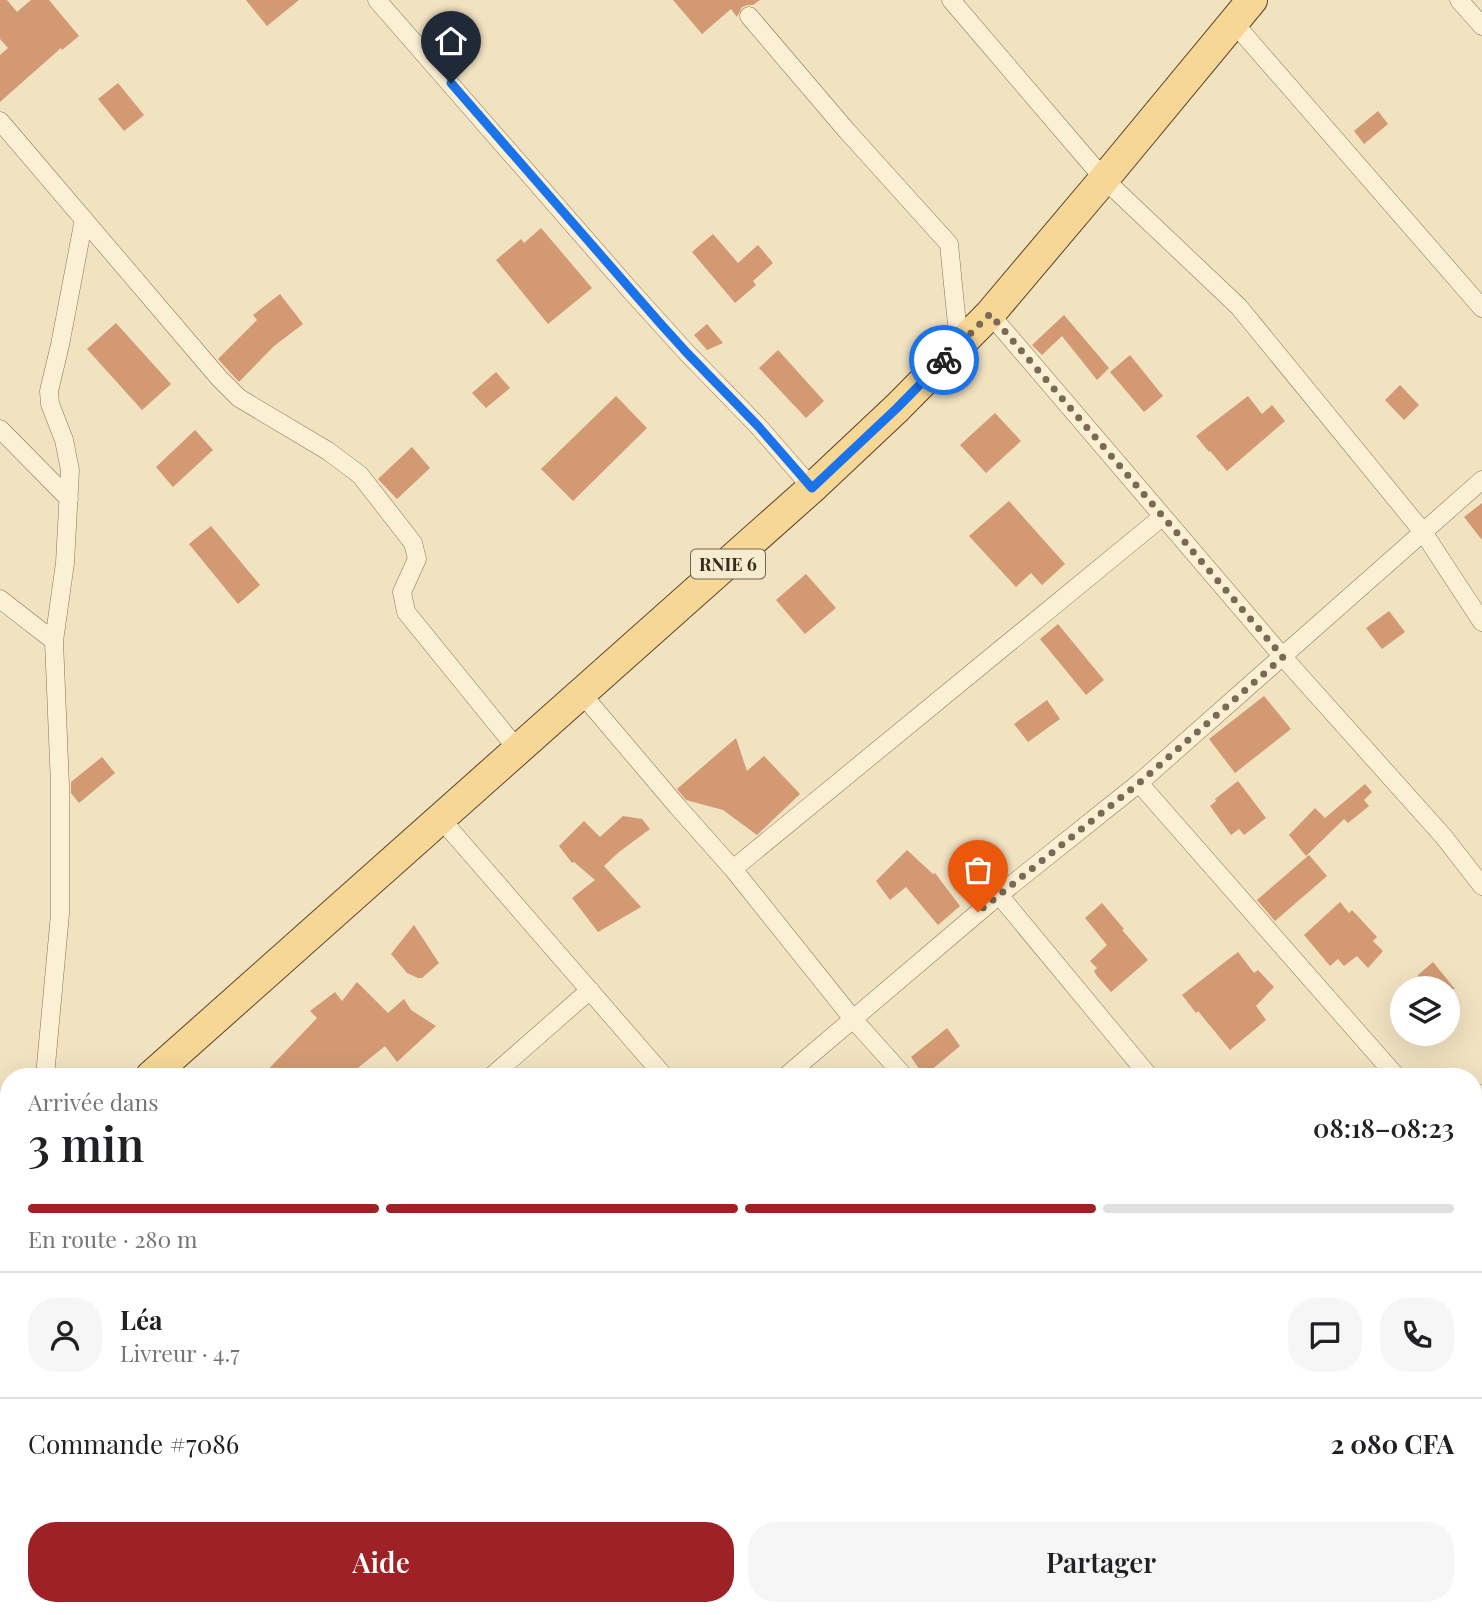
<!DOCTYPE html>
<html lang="fr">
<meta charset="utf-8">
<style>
:root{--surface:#fff;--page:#f6f6f6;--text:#202124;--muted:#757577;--line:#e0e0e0;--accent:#9e2225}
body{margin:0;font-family:"Playfair Display",serif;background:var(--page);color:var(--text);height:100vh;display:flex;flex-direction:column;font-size:26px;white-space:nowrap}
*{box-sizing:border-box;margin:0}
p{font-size:23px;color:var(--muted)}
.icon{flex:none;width:38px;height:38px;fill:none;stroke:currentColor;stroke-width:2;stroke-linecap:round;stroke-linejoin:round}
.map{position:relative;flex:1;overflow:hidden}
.panel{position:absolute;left:0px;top:1068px;width:1482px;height:548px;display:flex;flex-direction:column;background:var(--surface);border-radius:28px 28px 0 0;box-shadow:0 7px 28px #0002}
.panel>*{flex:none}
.tools{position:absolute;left:1390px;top:976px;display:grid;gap:14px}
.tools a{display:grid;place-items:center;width:70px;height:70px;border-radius:50%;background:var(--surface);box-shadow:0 7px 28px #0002;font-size:35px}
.pin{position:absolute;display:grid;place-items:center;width:60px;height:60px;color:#fff;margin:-72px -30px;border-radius:50% 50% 50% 0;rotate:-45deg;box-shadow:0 0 7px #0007}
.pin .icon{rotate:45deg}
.courier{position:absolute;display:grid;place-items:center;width:70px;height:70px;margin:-35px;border:5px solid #1a73e8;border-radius:50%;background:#fff;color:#222;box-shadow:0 2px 9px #0007}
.headline em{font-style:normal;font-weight:600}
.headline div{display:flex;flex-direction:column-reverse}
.headline{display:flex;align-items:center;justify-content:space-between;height:119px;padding:0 28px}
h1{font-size:46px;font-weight:600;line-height:52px}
.bar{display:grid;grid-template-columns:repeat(4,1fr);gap:10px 7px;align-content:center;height:84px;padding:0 28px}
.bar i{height:9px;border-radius:5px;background:var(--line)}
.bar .on{background:var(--accent)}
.bar p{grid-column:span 4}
.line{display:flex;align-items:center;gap:18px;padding:0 28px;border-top:2px solid var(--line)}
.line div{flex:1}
.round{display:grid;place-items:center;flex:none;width:74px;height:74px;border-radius:28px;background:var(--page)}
.button{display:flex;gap:14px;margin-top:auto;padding:14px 28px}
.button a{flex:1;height:80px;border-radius:28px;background:var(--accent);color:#fff;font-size:28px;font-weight:600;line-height:80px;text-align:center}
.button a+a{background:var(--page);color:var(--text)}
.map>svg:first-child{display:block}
.building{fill:#d29973}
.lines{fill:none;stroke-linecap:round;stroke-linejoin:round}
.street-casing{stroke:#8b7257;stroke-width:19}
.primary-casing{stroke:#58402b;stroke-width:32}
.street{stroke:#fbefd4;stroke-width:18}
.primary{stroke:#f7d795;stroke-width:30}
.done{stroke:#7a6a55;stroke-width:7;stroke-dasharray:0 12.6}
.route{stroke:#1a73e8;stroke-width:9}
.labels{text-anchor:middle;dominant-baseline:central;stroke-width:5;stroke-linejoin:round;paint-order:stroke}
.shield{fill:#f8ecd0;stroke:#736452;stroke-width:2}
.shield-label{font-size:18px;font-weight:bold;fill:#3a2a1c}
</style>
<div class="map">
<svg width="1482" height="1615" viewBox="0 0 1482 1615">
<rect width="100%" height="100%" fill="#f1e2c0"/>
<!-- building -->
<path class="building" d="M0,0H7L17,12L31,0H49L79,36L62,50L61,48L0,102V55L8,48L0,39Z
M246,0H299L267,26Z
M673,0H760L753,5H748L742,7L737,17L731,9L702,34Z
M118,83L144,115L124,131L98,99Z
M1378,111L1388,124L1364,144L1354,131Z
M541,228L592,288L548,324L496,260L521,239L524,243Z
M713,234L738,263L758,245L773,263L753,281L756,285L735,303L692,252Z
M280,294L303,324L274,346L239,382L218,359L257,320L253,315Z
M1064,315L1109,368L1097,380L1062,336L1042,355L1032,345Z
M116,323L171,384L142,410L87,349Z
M707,324L723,343L707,350L694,335Z
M778,350L824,401L806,418L759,368Z
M1130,355L1163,396L1144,412L1110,372Z
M496,372L510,388L486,408L472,393Z
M1400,385L1419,405L1404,420L1385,400Z
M616,396L647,428L573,501L541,469Z
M1248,396L1262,414L1272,405L1285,421L1227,471L1210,451L1209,452L1196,436Z
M995,413L1021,441L986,473L960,445Z
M195,430L213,450L173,487L156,467Z
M412,447L430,468L397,499L378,479Z
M1009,501L1065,564L1042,585L1031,573L1016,587L969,536Z
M1482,503V540L1464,517Z
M211,526L260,585L238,604L189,544Z
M806,574L836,608L805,634L776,600Z
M1389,611L1405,632L1382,649L1366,628Z
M1058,624L1104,680L1086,695L1040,639Z
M1264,696L1291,729L1235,773L1209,739Z
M1047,700L1060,719L1028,742L1014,724Z
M736,738L747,771L764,756L800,794L757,835L723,810L686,800L677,789Z
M102,757L115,773L79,803L71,793V782Z
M1238,781L1266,818L1244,835L1239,829L1231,835L1210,806L1216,801L1215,799Z
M1365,784L1372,792L1364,800L1369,806L1348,823L1344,819L1306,856L1289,835L1315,808L1325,818Z
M623,816L642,819L650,829L619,852L604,866L641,907L598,932L572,898L595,880L574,862L572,863L559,846L584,821L600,837Z
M907,850L933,874L935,873L960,906L938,925L906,887L890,900L876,881Z
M1309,855L1327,876L1275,921L1257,900Z
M1340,902L1349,913L1352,910L1377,937L1373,941L1383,951L1368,968L1357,956L1344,966L1338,959L1330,966L1304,935Z
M1102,903L1124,929L1122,930L1148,960L1111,992L1097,976L1094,971L1097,968L1090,961L1107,945L1085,918Z
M414,925L439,963L422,978H418L407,973L391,954Z
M1238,952L1254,973L1258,970L1274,987L1256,1006L1266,1020L1230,1050L1198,1011L1196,1013L1182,995Z
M1433,962L1455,989H1425L1421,984L1418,980V975Z
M357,982L388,1013L404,999L411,1010L436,1026L397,1062L385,1046L348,1076H262L317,1018L310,1011L335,992L342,1001Z
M947,1028L960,1046L924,1076L911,1057Z"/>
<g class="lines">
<!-- street casing -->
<g class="street-casing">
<path id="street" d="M377,0L630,290L687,353L758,426L812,488
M951,0L1104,179L1239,307L1423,532L1482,622
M1459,0L1482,26
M749,16L847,131L949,244L959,345
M1234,23L1482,308
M0,121L219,378L239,398L328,451L360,475L413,543L417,559L402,592L406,612L518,750
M990,314L1283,657L1444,837L1482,886
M0,429L69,499
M0,599L54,641
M582,694L677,806L733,869L853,1019L904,1076
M1139,783L1396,1076
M441,819L664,1076
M733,869L1162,517
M999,895L1149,1076
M45,1076L60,914V786L54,641L65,563L70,470L64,440L50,404L49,391L60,345L84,219
M492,1076L590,990
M786,1076L999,895L1139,783L1482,480
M1474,1100L1482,1094
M1474,1166L1482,1176
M1474,1453L1482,1462
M0,1479L9,1491
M0,1510L9,1503
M116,1606L124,1615
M369,1606L378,1615
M619,1606L628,1615
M1114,1606L1121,1615
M190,1615L199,1606
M852,1615L862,1606"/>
</g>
<!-- primary casing -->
<g class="primary-casing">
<path id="primary" d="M151,1076L812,488L897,408L990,314L1104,179L1252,0
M0,1210L9,1203"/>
</g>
<!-- street -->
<use href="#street" class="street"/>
<!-- primary -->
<use href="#primary" class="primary"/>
</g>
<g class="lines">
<!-- done -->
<path class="done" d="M944,360L990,314L1283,657L1139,783L978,912"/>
<!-- route -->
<path class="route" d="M451,83L659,322L687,353L758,426L812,488L897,408L944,360"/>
</g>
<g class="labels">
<!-- shield labels -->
<rect class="shield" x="691" y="549.5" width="74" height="29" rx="5"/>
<g class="shield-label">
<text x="728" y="564">RNIE 6</text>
</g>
</g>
</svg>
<div class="tools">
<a><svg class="icon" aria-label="layers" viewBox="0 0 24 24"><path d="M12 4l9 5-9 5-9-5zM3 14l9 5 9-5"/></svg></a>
</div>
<div class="pin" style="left:978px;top:912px;background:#ea580c"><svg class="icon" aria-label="bag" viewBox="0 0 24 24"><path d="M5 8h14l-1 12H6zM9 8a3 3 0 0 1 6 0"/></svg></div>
<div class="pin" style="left:451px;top:83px;background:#1f2937"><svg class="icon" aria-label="home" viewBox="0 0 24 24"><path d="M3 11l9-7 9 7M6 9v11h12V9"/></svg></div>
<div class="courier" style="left:944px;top:360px"><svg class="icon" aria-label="bike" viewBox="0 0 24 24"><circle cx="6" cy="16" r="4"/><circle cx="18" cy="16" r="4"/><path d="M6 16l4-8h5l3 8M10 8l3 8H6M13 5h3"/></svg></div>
<section class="panel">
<div class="headline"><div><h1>3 min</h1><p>Arrivée dans</p></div><em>08:18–08:23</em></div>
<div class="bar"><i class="on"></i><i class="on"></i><i class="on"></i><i></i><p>En route · 280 m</p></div>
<div class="line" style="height:126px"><a class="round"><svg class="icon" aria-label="person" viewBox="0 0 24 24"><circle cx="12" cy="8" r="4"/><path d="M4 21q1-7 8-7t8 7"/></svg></a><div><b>Léa</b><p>Livreur · 4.7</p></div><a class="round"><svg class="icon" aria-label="chat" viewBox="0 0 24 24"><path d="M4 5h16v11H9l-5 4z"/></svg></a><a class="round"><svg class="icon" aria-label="phone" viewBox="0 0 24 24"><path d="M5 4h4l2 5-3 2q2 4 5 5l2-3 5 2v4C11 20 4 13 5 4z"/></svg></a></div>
<div class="line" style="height:91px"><div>Commande #7086</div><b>2 080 CFA</b></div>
<div class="button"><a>Aide</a><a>Partager</a></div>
</section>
</div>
